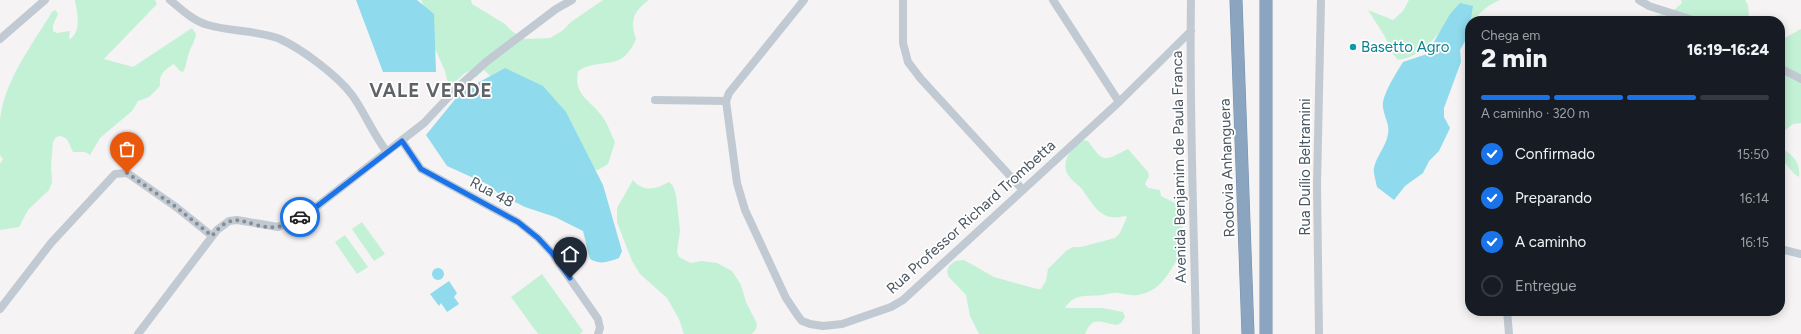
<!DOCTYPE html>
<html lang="pt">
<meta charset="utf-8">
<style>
:root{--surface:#171b24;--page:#242831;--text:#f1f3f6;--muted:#9ea1a6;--line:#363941;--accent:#1a73e8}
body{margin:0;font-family:Figtree,sans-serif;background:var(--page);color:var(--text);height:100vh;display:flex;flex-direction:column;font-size:15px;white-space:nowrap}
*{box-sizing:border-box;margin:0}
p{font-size:13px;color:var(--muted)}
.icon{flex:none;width:22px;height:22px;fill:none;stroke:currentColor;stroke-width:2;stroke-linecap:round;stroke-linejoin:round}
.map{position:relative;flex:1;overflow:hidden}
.side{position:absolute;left:1465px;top:16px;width:320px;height:300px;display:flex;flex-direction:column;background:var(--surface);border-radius:16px;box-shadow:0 2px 10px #0003}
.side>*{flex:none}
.pin{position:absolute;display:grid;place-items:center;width:34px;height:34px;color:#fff;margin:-41px -17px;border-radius:50% 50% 50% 0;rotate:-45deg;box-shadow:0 0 4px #0007}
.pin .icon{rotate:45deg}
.courier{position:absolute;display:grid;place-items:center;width:40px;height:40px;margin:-20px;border:3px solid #1a73e8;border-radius:50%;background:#fff;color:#222;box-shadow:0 1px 5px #0007}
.head em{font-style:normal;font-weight:800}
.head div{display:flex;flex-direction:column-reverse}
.head{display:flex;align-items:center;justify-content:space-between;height:68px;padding:0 16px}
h1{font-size:26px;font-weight:800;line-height:30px}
.bar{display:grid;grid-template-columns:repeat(4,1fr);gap:6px 4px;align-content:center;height:48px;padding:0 16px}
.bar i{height:5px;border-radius:3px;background:var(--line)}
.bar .on{background:var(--accent)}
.bar p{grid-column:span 4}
ol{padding:0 16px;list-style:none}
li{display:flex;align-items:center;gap:12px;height:44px}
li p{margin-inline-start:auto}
li .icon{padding:4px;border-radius:50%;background:var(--accent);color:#fff;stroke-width:4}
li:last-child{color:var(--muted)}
li i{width:22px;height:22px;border:2px solid var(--line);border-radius:50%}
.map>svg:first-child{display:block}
.green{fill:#c3f1d5}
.water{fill:#90daee}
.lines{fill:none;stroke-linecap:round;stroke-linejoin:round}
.highway-casing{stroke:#7690ad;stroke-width:13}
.minor{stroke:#c1cad2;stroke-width:8}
.highway{stroke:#8ba5c1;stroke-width:12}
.done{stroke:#868d94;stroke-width:4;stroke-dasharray:0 7.2}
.route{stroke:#1a73e8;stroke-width:5}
.culture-dot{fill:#0f9aa8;stroke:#fff;stroke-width:1.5}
.labels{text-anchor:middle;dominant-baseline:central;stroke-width:3.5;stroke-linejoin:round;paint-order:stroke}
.culture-label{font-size:15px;fill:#0d838f;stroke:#fff;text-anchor:start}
.street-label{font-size:15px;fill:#4a5661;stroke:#fff}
.district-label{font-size:19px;font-weight:bold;letter-spacing:1px;fill:#5f6368;stroke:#fff}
</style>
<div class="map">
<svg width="1801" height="334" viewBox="0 0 1801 334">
<rect width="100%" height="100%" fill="#f5f3f3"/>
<!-- green -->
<path class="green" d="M75,0H155L157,4L104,59L133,67L192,28L196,34C195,42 191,46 189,53C186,60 187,65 183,72L180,71L174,64C164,70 159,74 160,86L149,97L138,101L132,111L100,138L90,155L85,152H73L67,139L61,136L56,137L53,142L51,165L52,182L49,190L28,210L19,227L0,230V164L3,159L0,155C0,143 0,132 0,120C4,81 32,45 52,12L55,10L58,14L53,25V31L57,33L70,31L69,38L71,39C82,28 77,14 75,0Z
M421,0H471L472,4L505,24L513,32L525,39L550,38L562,31L571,22L603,0H649C634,11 629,20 636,39C621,74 602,56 578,71C573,97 592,100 604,119C608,125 611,134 615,142L608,164L598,170L587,168L484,70L475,78L476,74L472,70L465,73L449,87L445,71L433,44L428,15Z
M1409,0H1500C1484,6 1475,18 1465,29L1445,26C1432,41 1420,57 1398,60L1393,54L1384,35L1368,10L1393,20L1403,11Z
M1681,0H1745L1748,5L1749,17L1754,21H1651L1655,16L1673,11L1682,3Z
M1801,29V123L1793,124L1780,134V38L1783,39Z
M1084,140L1088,141C1104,164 1104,161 1128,149L1148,172L1149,176L1145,184L1148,188L1160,190L1161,196L1175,203C1187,233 1187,247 1168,274C1161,284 1154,291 1142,294C1134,297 1126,294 1118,293C1113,292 1108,294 1103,295C1087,297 1075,292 1065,308H1102L1123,312L1125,317L1121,323L1117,325C1100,323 1093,315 1085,334H979L970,316L966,295L948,276L947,271L949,266L955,261L964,260L994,277L1037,289H1041L1046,281L1048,269L1066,251L1073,247H1081L1115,238L1120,233L1127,217L1125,216C1101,222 1094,206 1082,189C1077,184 1070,179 1067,173C1061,160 1073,145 1084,140Z
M1780,147C1792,154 1801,162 1799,177C1791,173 1788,164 1780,159Z
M633,180C644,193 656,189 669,182L673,186L676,195L680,230L677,252L679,257L691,263L701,261L717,263L732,271L741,285L746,302L757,324L756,329L752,334H684L679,319L667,298L640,274L632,261L617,222V208Z
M362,222L385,254L374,261L352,229Z
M345,235L368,267L357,274L335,242Z
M542,274L583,331L580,334H538L511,297Z"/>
<!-- water -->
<path class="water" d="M356,0H417L434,14L436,72H383Z
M1460,3L1473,6L1468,36L1460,50L1461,62L1444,108V117L1450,128L1439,151L1429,161L1423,173L1405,186L1394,200L1377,187C1376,181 1373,174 1374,168C1376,156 1386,147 1388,134C1390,124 1384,117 1383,107C1381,96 1397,72 1403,62L1427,54L1450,14Z
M505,68L543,86L566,112L603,185L622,251L619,258C608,262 600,265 590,259L583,231L555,217L525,207L499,194L489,185L447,166L426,135L461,92Z
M432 274a6 6 0 1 1 12 0a6 6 0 1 1-12 0Z
M449,281L457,293L454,297L459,304L447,312L441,303L439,306L430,294Z"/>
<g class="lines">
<!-- highway casing -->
<g class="highway-casing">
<path id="highway" d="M1236,0L1248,334
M1266,334V0"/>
</g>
<!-- minor -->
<path class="minor" d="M170,0C181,9 193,21 208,25C231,32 257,30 280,39C302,49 338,76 352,95C365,113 373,134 387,152
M804,0L729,93L726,101L737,183L745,210L786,298L798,316L802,321L810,324L823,326L842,324L891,307L903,300L1119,102L1191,31
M903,0V43L908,62L921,79L1023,190
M1053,0L1119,102
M1191,0C1189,111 1194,223 1196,334
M1639,0L1649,6L1696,21
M0,39L45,0
M1780,68L1801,79
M655,100L726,101
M402,141L421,169L518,222L538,238L552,253L598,319L600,328L598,334
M1780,249L1801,254
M0,309L51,243L115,174L127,173L133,177L176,207L212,236
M1507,311L1509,334
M138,334L217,230L229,221L237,220L278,227L295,220L316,207L424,123L457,88L486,62L556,9L572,0
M1319,334L1317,185L1321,0"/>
<!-- highway -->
<use href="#highway" class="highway"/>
</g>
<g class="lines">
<!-- done -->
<path class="done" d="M127,173L176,207L212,236C236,205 248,230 277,227C285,226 294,221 300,217"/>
<!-- route -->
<path class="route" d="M300,217L316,207L402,141L421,169L518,222L538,238L552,253L570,278"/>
</g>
<!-- markers -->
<circle class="culture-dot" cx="1353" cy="47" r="4"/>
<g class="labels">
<!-- culture labels -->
<g class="culture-label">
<text x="1361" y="47">Basetto Agro</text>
</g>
<!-- street labels -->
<g class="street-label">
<text transform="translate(1179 167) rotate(-91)">Avenida Benjamim de Paula Franca</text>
<text transform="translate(1305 167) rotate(-90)">Rua Duílio Beltramini</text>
<text transform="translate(1227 168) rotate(-92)">Rodovia Anhanguera</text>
<text transform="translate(492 192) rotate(28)">Rua 48</text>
<text transform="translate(971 217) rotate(-42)">Rua Professor Richard Trombetta</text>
</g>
<!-- district labels -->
<g class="district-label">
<text x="431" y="90">VALE VERDE</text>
</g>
</g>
</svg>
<div class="pin" style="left:127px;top:173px;background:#ea580c"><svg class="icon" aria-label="bag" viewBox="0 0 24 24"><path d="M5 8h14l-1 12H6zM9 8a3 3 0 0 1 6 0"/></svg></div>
<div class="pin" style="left:570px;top:278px;background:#1f2937"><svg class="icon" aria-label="home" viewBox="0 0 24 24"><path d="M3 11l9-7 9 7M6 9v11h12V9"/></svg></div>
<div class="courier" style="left:300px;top:217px"><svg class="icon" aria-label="car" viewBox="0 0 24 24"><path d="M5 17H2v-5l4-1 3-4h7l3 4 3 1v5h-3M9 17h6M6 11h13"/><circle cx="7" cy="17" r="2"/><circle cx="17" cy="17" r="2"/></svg></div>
<section class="side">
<div class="head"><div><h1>2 min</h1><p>Chega em</p></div><em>16:19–16:24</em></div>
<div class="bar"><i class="on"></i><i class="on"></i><i class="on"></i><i></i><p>A caminho · 320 m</p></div>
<ol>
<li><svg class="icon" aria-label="check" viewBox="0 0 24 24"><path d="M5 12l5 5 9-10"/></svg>Confirmado<p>15:50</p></li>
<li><svg class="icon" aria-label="check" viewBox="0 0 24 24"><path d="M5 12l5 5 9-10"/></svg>Preparando<p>16:14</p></li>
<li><svg class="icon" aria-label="check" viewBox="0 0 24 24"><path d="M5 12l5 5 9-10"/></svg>A caminho<p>16:15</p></li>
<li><i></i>Entregue</li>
</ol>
</section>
</div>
